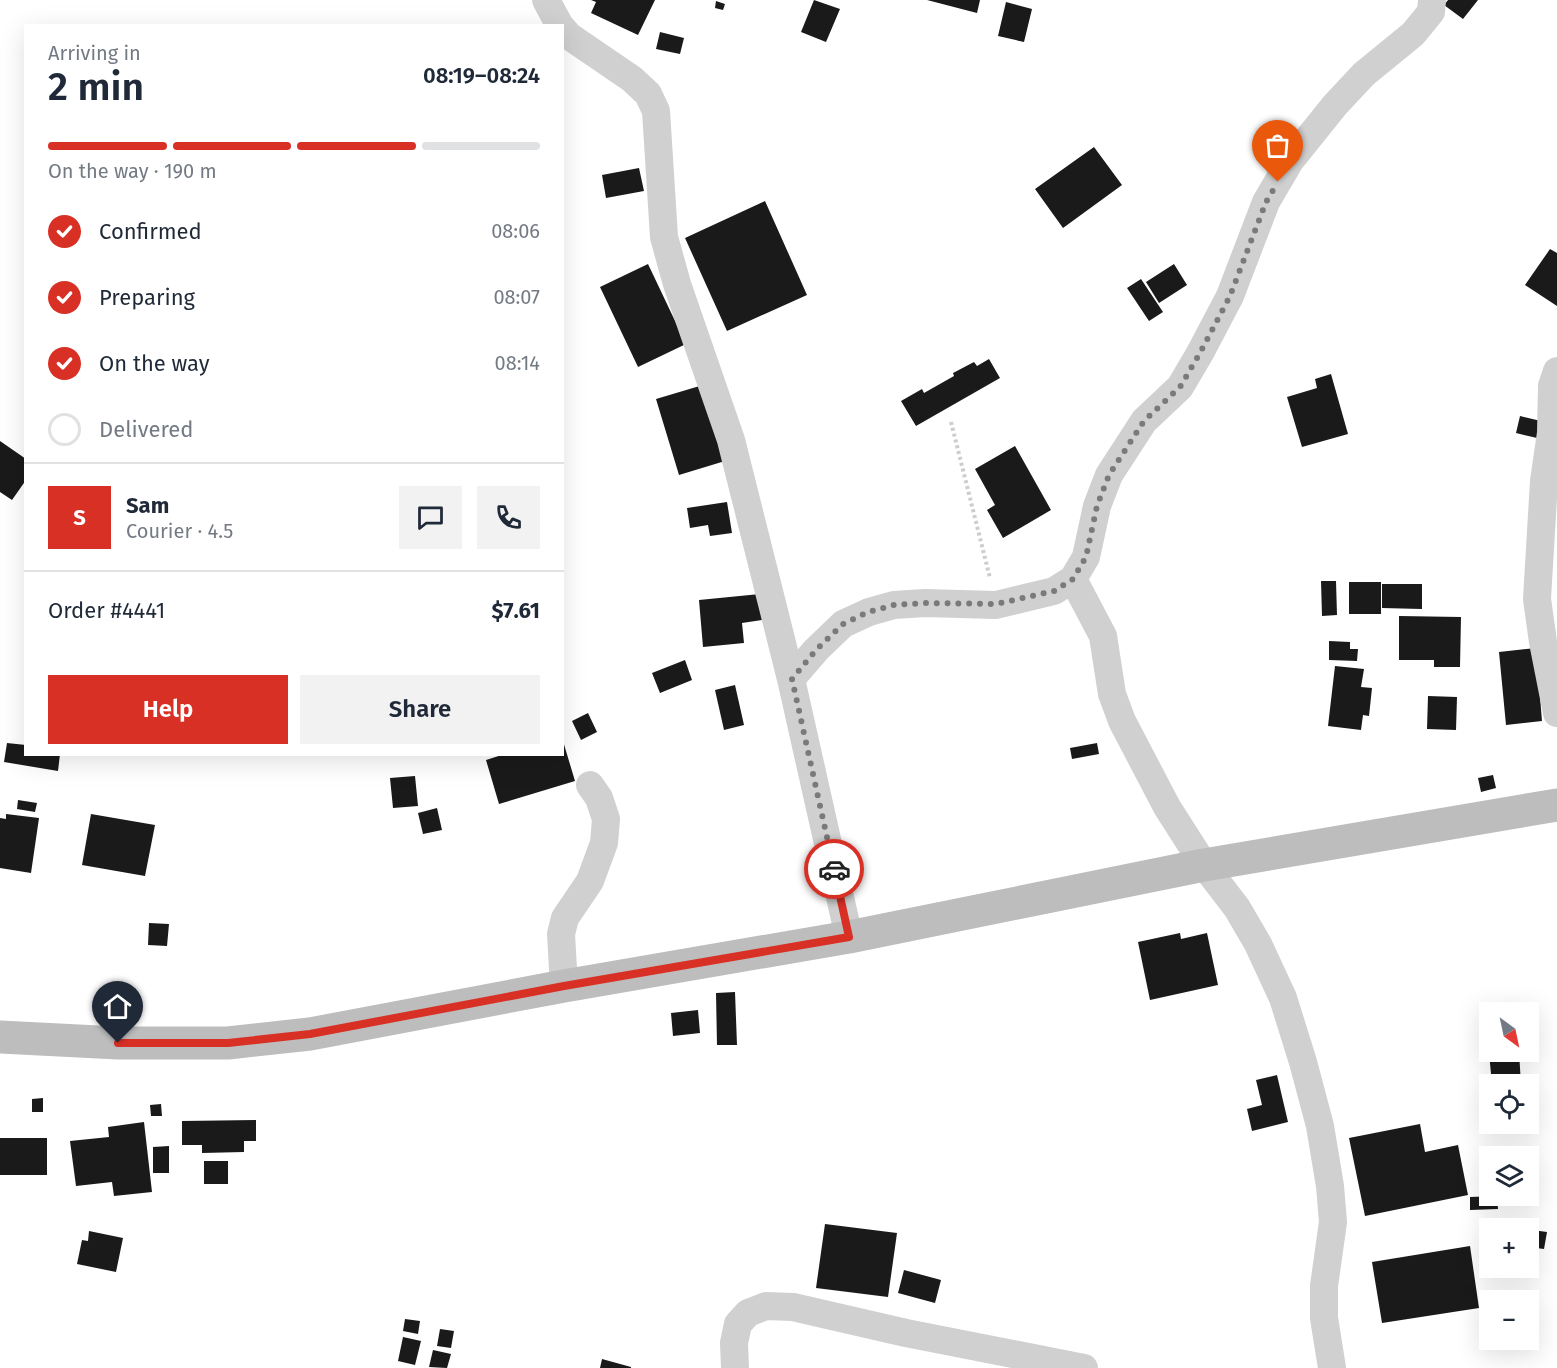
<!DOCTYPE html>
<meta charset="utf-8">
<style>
:root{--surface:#fff;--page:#f2f2f3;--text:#1f2937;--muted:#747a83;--line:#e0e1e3;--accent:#d93025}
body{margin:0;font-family:"Fira Sans",sans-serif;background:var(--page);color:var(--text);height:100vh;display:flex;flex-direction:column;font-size:22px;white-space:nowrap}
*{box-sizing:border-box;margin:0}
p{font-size:20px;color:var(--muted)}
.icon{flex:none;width:33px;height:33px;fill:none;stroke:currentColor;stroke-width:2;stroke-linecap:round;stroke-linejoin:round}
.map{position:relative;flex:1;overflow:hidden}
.sheet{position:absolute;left:24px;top:24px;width:540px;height:732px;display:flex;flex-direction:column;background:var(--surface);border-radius:0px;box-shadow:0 6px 24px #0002}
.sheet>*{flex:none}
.needle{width:39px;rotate:147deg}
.controls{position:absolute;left:1479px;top:1002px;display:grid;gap:12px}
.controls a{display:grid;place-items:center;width:60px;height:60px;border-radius:0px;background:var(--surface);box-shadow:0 6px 24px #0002;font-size:30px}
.pin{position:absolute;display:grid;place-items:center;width:51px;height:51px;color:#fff;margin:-62px -26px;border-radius:50% 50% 50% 0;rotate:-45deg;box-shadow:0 0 6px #0007}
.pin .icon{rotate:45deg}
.courier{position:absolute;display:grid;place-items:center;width:60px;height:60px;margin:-30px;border:4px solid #d93025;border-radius:50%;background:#fff;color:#222;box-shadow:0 2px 8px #0007}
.head em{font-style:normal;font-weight:600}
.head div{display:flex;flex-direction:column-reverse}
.head{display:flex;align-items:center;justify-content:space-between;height:102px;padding:0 24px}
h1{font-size:39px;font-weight:600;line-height:45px}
.bar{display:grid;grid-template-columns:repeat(4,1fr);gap:9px 6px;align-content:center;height:72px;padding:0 24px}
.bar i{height:8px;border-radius:4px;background:var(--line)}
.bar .current{background:var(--accent)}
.bar p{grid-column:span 4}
.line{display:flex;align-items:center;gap:15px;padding:0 24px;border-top:2px solid var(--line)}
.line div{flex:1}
.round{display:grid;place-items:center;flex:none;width:63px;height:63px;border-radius:0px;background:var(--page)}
ol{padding:0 24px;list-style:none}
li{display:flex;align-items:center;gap:18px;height:66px}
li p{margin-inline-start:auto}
li .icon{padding:6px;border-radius:50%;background:var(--accent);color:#fff;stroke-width:4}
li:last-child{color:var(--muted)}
li i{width:33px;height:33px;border:3px solid var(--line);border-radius:50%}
.button{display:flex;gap:12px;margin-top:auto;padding:12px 24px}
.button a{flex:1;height:69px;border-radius:0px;background:var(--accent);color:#fff;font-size:24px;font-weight:600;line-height:69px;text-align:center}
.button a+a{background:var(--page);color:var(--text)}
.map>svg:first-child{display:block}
.building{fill:#1a1a1a}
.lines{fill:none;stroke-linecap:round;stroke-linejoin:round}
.path{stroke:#cdcdcd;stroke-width:4;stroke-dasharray:3 3;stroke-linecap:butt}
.street{stroke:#d0d0d0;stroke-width:28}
.secondary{stroke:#bdbdbd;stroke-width:33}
.done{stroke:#7a7a7a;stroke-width:6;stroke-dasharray:0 10.8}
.route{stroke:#d93025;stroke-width:8}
</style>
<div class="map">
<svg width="1557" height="1368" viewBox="0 0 1557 1368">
<rect width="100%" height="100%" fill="#fff"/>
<!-- building -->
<path class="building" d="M591,0H655L638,35L591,13L596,2Z
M814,0L840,9L826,42L801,32Z
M927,0H980L977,13Z
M1448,0H1478L1463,19L1444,5Z
M716,1L725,4L723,10L715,8Z
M1006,2L1032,9L1024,42L998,36Z
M660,32L684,38L680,54L656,49Z
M1094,147L1122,185L1063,228L1035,189Z
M639,168L644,191L606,198L602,175Z
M765,201L807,295L727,331L685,238Z
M1550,249L1557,253V306L1525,285Z
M648,264L686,344L638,367L600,287Z
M1174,264L1187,285L1159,303L1146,282Z
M1141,279L1163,312L1149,321L1127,288Z
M989,359L1000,378L916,426L901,401L922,389L924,393L954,376L953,373L974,362L977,366Z
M1331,374L1348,434L1302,447L1287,397L1317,388L1315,379Z
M703,385L725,461L679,475L656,399Z
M1520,416L1541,421L1537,438L1516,433Z
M0,441L26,459V480L12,500L0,492Z
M1015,446L1051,510L1003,538L987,510L995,505L975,469Z
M727,502L732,533L710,536L708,525L690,528L687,508Z
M1321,581H1336L1337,615L1322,616Z
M1349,582H1381V614H1349Z
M1382,584H1422V609L1382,608Z
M760,594L762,620L742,623L744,643L703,647L699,600Z
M1399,616L1461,617L1460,667H1434V660H1399Z
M1329,641L1350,642V649H1358L1357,661L1329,660Z
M1536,648L1542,721L1506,725L1499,652Z
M685,660L692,680L660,693L652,673Z
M1335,666L1364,669L1361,687L1372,688L1369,716L1363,715L1361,730L1328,726Z
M735,685L744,725L724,730L715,690Z
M1428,696L1457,697L1456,730L1427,729Z
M588,713L597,732L581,740L572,721Z
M563,741L575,781L499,804L486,760L505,754H562Z
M7,743L26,745V754H60L58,771L4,762Z
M1097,743L1099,754L1072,759L1070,748Z
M1493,775L1496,788L1481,792L1478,778Z
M415,776L418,806L393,808L390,778Z
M18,800L37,803L35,812L17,809Z
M437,808L442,830L423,834L418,813Z
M6,814L39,818L31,873L0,868V818L6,819Z
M91,814L155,825L145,876L82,865Z
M149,923L169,924L167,946L148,945Z
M1180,933L1181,939L1207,933L1218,985L1150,1000L1138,942Z
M735,992L737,1045H717L716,993Z
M698,1010L700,1033L673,1036L671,1013Z
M1519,1052L1521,1084H1492L1489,1053Z
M1277,1075L1288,1122L1252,1131L1247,1109L1262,1105L1256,1080Z
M43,1098V1112H32V1099Z
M161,1104L162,1116H151L150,1105Z
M256,1120V1141H244V1152L202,1153V1145H182V1121Z
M144,1122L152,1192L114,1196L112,1182L76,1186L70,1141L109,1137L108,1127Z
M1420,1124L1425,1152L1458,1145L1468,1195L1365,1216L1349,1138Z
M0,1138H47V1175H0Z
M169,1146V1173H153V1147Z
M204,1161H228V1184H204Z
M1497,1196L1498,1209L1470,1210V1197Z
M825,1224L897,1233L888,1297L816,1288Z
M1532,1230L1547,1232L1544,1249L1528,1247Z
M89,1231L123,1238L116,1272L77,1264L82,1240L88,1241Z
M1470,1246L1479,1308L1382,1323L1372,1262Z
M904,1270L941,1280L935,1303L898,1293Z
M405,1319L420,1321L418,1334L403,1331Z
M440,1329L454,1331L451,1348L437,1346Z
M403,1337L421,1341L415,1365L398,1361Z
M433,1350L451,1354L447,1368L429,1367Z
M602,1359L631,1367V1368H600Z"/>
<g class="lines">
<!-- path -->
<path class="path" d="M951,422L990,578"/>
<!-- street -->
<path class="street" d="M546,0L560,26
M562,28L569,36L632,79L648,94L656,111L664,237L677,284L731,440L791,679L849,937
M1557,371L1552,386L1551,433L1544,481L1537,599L1543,642L1557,713
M1073,579L1103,636L1112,694L1122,721L1167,807L1204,865L1237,908L1258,944L1283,998L1303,1062L1320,1126L1330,1186L1333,1222L1324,1286V1318L1332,1368
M791,679L816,650L843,624L869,612L894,605L925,603L996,605L1054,591L1073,579L1086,557L1097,506L1109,475L1144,421L1180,387L1200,353L1230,296L1266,202L1290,161L1335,105L1364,74L1413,34L1431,12L1432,0
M564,986L561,934L565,918L590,881L604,843L606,819L599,798L590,785
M735,1368L734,1343L738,1324L748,1313L766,1306L793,1307L906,1333L1084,1368"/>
<!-- secondary -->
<path class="secondary" d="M0,1037L118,1043H228L310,1034L564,986L849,937L1204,865L1557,805"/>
</g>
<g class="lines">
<!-- done -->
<path class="done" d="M834,869L792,679L816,650L843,624L868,612L894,605L925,603L996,604L1054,591L1073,579L1086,557L1097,506L1109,475L1144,421L1180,387L1200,353L1230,296L1266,202L1278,182"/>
<!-- route -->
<path class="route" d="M118,1043H228L310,1034L564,986L849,937L834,869"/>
</g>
</svg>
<div class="controls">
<a><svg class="needle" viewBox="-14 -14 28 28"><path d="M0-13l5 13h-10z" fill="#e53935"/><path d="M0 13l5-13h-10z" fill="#747a83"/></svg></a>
<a><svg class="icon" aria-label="locate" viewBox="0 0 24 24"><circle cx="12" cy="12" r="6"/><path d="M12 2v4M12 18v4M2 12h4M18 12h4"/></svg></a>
<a><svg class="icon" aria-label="layers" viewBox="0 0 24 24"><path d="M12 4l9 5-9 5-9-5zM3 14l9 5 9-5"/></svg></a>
<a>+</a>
<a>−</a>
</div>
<div class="pin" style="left:1278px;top:182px;background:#ea580c"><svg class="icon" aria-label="bag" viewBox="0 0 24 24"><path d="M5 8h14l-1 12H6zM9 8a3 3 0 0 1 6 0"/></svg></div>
<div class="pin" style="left:118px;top:1043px;background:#1f2937"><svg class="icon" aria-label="home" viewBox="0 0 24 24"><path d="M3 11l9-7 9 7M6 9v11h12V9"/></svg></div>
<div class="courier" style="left:834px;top:869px"><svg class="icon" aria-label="car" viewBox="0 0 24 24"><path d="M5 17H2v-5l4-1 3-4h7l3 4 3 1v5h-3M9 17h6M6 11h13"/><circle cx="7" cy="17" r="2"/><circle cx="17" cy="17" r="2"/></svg></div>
<section class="sheet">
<div class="head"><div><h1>2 min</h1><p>Arriving in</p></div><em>08:19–08:24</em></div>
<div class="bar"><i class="current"></i><i class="current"></i><i class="current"></i><i></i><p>On the way · 190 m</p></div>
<ol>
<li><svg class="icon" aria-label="check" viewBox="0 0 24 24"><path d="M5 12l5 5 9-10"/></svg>Confirmed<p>08:06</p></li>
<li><svg class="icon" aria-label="check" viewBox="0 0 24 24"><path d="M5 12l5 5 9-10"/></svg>Preparing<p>08:07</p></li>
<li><svg class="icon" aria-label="check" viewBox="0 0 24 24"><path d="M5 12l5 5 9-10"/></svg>On the way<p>08:14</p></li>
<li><i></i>Delivered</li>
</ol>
<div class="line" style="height:108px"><b class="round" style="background:var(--accent);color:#fff">S</b><div><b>Sam</b><p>Courier · 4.5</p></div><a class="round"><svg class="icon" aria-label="chat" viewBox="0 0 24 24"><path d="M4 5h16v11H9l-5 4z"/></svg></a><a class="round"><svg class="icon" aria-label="phone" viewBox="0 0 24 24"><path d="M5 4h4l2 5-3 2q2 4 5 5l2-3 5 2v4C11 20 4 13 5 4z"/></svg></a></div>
<div class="line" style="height:78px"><div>Order #4441</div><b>$7.61</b></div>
<div class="button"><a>Help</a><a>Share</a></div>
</section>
</div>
